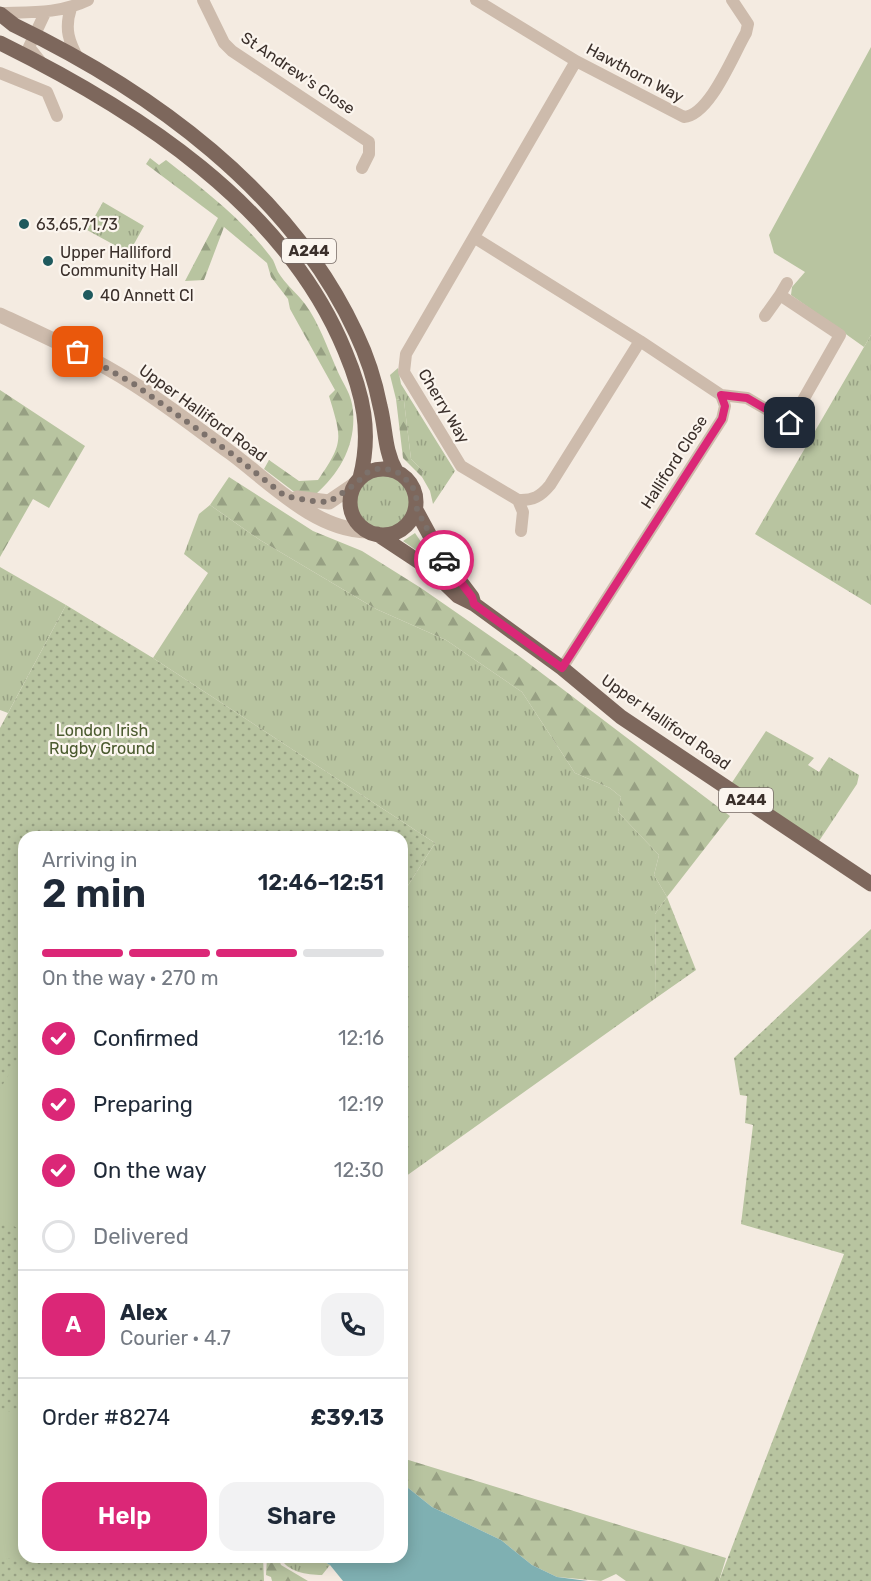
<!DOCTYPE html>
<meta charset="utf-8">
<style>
:root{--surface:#fff;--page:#f2f2f3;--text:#1f2937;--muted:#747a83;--line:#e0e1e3;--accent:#db2777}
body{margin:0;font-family:Rubik,sans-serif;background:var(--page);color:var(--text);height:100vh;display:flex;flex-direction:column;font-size:22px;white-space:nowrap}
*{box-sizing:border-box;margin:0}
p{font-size:20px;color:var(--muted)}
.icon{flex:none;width:33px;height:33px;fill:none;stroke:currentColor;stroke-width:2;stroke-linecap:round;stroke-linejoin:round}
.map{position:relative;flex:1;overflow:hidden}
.panel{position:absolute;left:18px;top:831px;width:390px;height:732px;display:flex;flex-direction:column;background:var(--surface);border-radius:18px;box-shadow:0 3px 15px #0003}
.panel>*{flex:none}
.pin{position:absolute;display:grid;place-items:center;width:51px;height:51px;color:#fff;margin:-26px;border-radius:12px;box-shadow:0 3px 9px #0006}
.courier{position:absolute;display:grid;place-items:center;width:60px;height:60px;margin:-30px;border:4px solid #db2777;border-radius:50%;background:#fff;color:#222;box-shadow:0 2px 8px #0007}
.overview em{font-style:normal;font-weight:600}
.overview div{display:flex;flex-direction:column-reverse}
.overview{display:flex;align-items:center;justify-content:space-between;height:102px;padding:0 24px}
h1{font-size:39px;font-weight:600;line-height:45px}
.bar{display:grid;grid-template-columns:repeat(4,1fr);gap:9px 6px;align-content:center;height:72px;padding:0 24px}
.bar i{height:8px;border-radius:4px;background:var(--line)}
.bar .selected{background:var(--accent)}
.bar p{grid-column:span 4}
.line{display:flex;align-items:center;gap:15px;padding:0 24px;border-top:2px solid var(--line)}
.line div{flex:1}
.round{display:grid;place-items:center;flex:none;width:63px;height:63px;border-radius:18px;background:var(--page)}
ol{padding:0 24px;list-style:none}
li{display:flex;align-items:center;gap:18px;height:66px}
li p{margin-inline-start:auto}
li .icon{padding:6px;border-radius:50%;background:var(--accent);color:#fff;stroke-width:4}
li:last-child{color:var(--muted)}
li i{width:33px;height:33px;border:3px solid var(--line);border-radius:50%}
.cta{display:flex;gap:12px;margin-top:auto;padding:12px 24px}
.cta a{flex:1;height:69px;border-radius:18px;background:var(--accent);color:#fff;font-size:24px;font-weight:600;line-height:69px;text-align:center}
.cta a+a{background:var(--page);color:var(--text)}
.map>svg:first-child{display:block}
.grass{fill:url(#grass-tufts)}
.forest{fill:url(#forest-firs)}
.park{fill:url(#park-dots)}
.garden{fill:#b8c4a0}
.water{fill:#7fb0b2}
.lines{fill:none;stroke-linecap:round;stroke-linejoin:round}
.minor{stroke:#cdbbac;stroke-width:12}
.tertiary{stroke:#cdbbac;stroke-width:15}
.primary{stroke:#7d675c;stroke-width:15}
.done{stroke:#7c716b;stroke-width:6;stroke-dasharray:0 10.8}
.route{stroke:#db2777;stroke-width:8}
.poi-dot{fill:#1f5a5e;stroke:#fbf5ee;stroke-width:2}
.labels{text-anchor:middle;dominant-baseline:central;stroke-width:4.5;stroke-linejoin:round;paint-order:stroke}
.shield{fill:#fbf5ee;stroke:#756b66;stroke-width:1.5}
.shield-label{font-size:15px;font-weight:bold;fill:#3b302b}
.street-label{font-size:16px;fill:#3b302b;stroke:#fbf5ee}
.poi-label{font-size:16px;fill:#3b302b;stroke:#fbf5ee;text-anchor:start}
.park-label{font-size:16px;fill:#4a5a2e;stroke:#fbf5ee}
</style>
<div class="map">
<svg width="871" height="1581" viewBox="0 0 871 1581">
<defs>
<pattern id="grass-tufts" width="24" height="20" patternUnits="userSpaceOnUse" patternTransform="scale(1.5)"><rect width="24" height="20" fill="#b8c4a0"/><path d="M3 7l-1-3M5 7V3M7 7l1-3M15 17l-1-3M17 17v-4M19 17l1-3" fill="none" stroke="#97a083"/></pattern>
<pattern id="forest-firs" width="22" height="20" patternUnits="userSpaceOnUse" patternTransform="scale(1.5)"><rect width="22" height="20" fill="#b8c4a0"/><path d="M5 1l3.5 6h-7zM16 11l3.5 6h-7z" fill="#97a083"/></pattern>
<pattern id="park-dots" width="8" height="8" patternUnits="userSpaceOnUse" patternTransform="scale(1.5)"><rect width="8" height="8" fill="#b8c4a0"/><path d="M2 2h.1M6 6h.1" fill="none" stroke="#97a083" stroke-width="1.8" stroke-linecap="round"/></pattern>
</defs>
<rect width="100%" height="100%" fill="#f4ebe1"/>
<!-- grass -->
<path class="grass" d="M103,202L144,226L129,253L87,230Z
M871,335V605L755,534Z
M398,368L401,384L455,471L433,504L430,491L422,477L423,471L411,459L404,401L396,399L390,375Z
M356 502a27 27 0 1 1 54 0a27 27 0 1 1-54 0Z
M210,505L260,540L376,609L446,640L522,692L575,773L610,788L621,797L618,812L659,855L654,875L667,897L655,914L656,998L402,1179V895L435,843L153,658L208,573L184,554L199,514Z
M415,533L436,564L403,541Z
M0,567L66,605L8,713L0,710Z
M766,731L814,758L808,765L819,772L829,757L859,775L857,784L819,841L731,784Z
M280,1557H316L330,1565L322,1575C307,1575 287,1572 280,1557Z"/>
<!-- forest -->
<path class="forest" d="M150,158L159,165L166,160C203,189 245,221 273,260C275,264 276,268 278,272C285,284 297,293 305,304C319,323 327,347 337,370C343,384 352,394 353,411C356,445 340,473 315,495L293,491L264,469L269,460L299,481L318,480C344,442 342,439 329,396L335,390L290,309L288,299L271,277L267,263L224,227L204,280L185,281L218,218L146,164Z
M0,390L85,446L49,508L33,499L0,557Z
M396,399L404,401L411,459L423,471L422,477L403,458Z
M229,477L313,531L362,551L421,588L519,656L730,816L667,897L654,875L659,855L618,812L621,797L610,788L575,773L522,692L446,640L376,609L260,540L210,505Z
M402,1458L726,1558L719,1581H626L616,1574L601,1581L557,1577L532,1565L501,1540L432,1507L402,1483Z
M267,1557H278L281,1565L308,1581H272L271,1577L266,1575Z"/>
<!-- park -->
<path class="park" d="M66,605L153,658L435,843L402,895V837H24V1557H263L264,1581H0V728Z
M667,897L696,970L656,998L655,914Z
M871,929V1581H719L844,1254L741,1224L753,1125L745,1123L747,1096L740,1095L734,1058Z"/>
<!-- garden -->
<path class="garden" d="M871,47V335L864,347L791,295L792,287L805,272L774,253L769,235Z
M24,1050V1232L0,1218V1089Z
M0,1412H24V1557H155V1560L0,1558Z"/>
<!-- water -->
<path class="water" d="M402,1483L432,1507L501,1540L532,1565L557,1577L588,1581H343L330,1565L316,1557H402Z"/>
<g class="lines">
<!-- minor -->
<path class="minor" d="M203,0L224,43L232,51L369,142V154L362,168
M476,0L576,61L684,117C710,115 733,55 746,33L748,24L732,0
M71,8C64,29 69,42 79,60
M0,13C31,12 59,14 88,0
M40,61L29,47L45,13
M576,61L406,354L404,372L461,466L518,500C533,501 541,496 550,485L640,341
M0,73L47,92L57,116
M475,238L640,341L721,395L725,406L722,419L562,668
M780,295L787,283
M721,395L747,398L790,423L840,335L780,295L765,316
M518,500L523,512L521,531"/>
<!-- tertiary -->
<path class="tertiary" d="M0,315C45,336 92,357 134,384C167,405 199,430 231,453C271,483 315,530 367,531
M297,498L329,502L354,485"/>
<!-- primary -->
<path class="primary" d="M0,14L14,25C151,91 290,191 356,333C367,356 375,380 380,406C386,429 384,450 396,471
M0,43C136,110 285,205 345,351C363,394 372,432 360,478
M350 502a33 33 0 1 1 66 0a33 33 0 1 1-66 0Z
M416,510L441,556L472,597L474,604
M377,534L430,569L458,596L474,604L562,668L621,717L871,884"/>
</g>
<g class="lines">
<!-- done -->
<path class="done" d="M78,352L134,384L232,454L285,496L312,501L329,502L354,485L368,472L381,468L396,471L411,484L416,494L417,510L444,560"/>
<!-- route -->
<path class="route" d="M444,560L472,597L474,604L562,668L722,419L725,406L721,395L747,398L790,423"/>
</g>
<!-- markers -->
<g class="poi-dot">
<circle cx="24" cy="224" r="6"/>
<circle cx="48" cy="261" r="6"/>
<circle cx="88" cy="295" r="6"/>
</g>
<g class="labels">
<!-- shield labels -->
<g class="shield">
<rect x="282" y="239" width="54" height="24" rx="4.5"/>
<rect x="719" y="788" width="54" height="24" rx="4.5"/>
</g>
<g class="shield-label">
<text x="309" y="251">A244</text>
<text x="746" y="800">A244</text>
</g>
<!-- street labels -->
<g class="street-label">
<text transform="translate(298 73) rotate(34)">St Andrew's Close</text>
<text transform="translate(635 73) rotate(28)">Hawthorn Way</text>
<text transform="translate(444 406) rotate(59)">Cherry Way</text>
<text transform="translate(203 413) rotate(36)">Upper Halliford Road</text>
<text transform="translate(674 462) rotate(-57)">Halliford Close</text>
<text transform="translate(666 722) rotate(35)">Upper Halliford Road</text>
</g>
<!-- poi labels -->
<g class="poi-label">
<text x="36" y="224">63,65,71,73</text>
<text x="60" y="252">Upper Halliford<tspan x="60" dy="18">Community Hall</tspan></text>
<text x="100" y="295">40 Annett Cl</text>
</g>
<!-- park labels -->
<g class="park-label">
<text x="102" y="730">London Irish<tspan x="102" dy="18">Rugby Ground</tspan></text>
</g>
</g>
</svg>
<div class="pin" style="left:78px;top:352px;background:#ea580c"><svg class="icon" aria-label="bag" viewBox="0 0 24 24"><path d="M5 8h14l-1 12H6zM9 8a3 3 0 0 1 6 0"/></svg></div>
<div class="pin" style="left:790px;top:423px;background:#1f2937"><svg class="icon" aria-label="home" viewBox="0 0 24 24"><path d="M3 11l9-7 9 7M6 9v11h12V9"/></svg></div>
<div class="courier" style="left:444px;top:560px"><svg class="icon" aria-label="car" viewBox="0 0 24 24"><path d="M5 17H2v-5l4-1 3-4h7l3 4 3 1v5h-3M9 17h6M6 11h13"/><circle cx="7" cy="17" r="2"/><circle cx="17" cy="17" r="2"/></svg></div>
<section class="panel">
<div class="overview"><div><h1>2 min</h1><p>Arriving in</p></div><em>12:46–12:51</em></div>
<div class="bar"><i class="selected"></i><i class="selected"></i><i class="selected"></i><i></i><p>On the way · 270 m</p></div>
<ol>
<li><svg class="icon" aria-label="check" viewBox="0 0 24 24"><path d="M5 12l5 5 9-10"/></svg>Confirmed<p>12:16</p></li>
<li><svg class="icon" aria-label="check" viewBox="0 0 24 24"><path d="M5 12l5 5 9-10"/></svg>Preparing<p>12:19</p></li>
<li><svg class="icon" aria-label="check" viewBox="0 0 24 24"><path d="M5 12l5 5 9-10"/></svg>On the way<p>12:30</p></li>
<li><i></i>Delivered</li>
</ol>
<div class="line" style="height:108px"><b class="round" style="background:var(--accent);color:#fff">A</b><div><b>Alex</b><p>Courier · 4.7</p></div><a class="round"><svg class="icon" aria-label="phone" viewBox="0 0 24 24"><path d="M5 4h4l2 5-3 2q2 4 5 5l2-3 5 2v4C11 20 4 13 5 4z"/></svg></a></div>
<div class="line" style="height:78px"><div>Order #8274</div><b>£39.13</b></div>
<div class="cta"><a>Help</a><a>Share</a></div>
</section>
</div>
